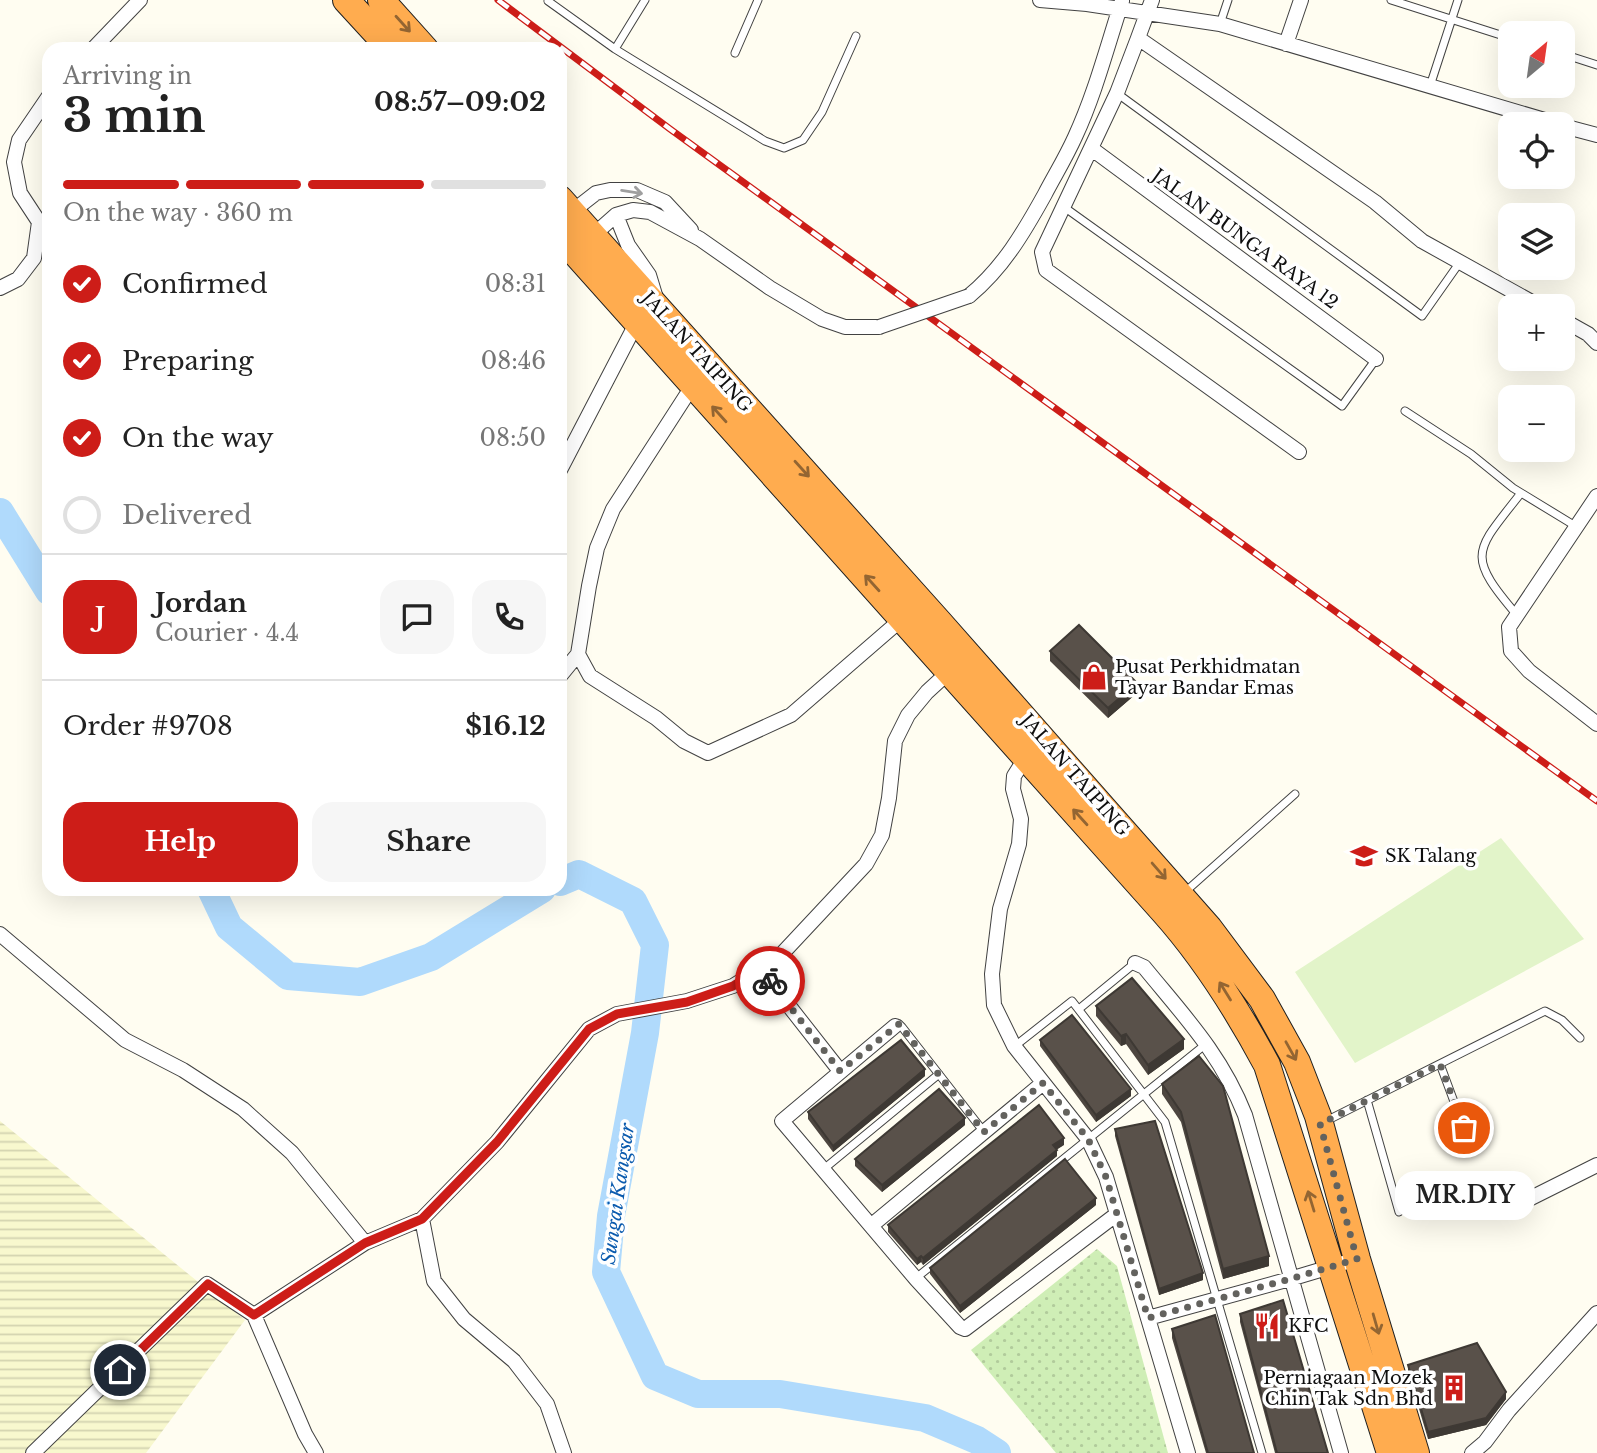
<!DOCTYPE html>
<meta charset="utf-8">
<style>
:root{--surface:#fff;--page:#f6f6f6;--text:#222;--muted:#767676;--line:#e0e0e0;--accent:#cd1d18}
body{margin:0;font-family:"Libre Baskerville",serif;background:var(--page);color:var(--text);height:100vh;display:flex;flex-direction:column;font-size:26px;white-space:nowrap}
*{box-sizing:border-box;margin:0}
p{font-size:23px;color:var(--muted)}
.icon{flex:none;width:38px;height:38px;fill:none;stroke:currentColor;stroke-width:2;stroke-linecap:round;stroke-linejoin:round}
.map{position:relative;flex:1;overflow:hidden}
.side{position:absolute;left:42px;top:42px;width:525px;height:854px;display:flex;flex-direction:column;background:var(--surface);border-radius:21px;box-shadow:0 7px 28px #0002}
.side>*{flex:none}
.needle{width:46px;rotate:29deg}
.buttons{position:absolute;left:1498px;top:21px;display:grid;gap:14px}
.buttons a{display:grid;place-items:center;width:77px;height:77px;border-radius:14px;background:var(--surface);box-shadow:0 7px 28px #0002;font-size:35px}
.pin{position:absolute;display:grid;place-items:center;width:60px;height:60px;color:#fff;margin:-30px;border:4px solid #fff;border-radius:50%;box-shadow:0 2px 7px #0007}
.courier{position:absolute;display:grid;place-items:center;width:70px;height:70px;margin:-35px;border:5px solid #cd1d18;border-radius:50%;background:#fff;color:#222;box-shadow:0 2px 9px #0007}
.bubble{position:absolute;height:49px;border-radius:21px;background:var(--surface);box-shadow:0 7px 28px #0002;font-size:23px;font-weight:700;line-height:49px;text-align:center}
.headline em{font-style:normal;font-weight:700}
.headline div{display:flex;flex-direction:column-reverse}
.headline{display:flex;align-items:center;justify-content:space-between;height:119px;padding:0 21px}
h1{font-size:46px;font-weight:700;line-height:52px}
.bar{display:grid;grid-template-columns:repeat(4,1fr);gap:10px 7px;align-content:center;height:84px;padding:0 21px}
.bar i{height:9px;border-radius:5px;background:var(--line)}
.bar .current{background:var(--accent)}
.bar p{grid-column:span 4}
.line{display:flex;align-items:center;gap:18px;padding:0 21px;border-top:2px solid var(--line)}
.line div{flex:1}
.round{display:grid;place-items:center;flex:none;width:74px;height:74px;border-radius:21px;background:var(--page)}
ol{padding:0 21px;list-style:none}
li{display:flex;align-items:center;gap:21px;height:77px}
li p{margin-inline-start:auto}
li .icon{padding:7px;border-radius:50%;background:var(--accent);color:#fff;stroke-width:4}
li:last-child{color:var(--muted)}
li i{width:38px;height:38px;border:4px solid var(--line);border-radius:50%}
.primary-button{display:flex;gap:14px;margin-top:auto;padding:14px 21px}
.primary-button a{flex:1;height:80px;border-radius:21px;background:var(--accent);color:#fff;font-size:28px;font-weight:700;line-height:80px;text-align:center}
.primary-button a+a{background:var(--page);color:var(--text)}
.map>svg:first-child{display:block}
.farmland{fill:url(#farmland-rules)}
.park{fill:url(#park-dots)}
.pitch{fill:#e2f4c9}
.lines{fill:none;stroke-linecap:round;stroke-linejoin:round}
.river{stroke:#b0dafc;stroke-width:28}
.lane-casing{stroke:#424242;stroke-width:9}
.street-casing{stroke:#424242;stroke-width:16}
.highway-casing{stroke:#202020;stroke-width:28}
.lane{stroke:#fff;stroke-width:7}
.street{stroke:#fff;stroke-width:14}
.highway{stroke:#ffac4f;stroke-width:26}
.rail-casing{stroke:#cd1d18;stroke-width:7}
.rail{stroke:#fff;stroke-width:4.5;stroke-dasharray:13;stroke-linecap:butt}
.street-bridge-casing{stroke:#424242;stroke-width:16;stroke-linecap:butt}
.street-bridge{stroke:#fff;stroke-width:14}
.wall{fill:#4d4640}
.shaded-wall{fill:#3e3934}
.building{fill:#59514a;stroke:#3e3934;stroke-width:2}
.oneway{stroke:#936532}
.oneway2{stroke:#9f9f9f}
.done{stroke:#63625e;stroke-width:7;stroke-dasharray:0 12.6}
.route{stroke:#cd1d18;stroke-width:9}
.labels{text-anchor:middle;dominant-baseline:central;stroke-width:7;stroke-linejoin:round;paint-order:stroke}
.street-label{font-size:18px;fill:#0f0f0f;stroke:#fff}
.poi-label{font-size:18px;fill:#0f0f0f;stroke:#fff;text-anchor:start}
.water-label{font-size:19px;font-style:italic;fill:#0b5bae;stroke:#fff}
</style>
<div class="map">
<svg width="1597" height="1453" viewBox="0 0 1597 1453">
<defs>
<pattern id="farmland-rules" width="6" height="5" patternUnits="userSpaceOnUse" patternTransform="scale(1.75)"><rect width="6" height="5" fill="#f8f8ce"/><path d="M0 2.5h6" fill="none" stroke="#d3d3b0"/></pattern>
<pattern id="park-dots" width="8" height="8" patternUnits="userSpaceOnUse" patternTransform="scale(1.75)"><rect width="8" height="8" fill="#cfeeb6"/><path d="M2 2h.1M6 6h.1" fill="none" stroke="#b1cb9b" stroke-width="1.8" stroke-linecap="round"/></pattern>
</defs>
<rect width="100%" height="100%" fill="#fffdf1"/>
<!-- farmland -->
<path class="farmland" d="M0,1121L245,1320L146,1453H0Z"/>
<!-- park -->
<path class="park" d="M1097,1249L1117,1266L1168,1453H1056L971,1350Z"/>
<!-- pitch -->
<path class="pitch" d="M1501,838L1584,939L1355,1063L1295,972Z"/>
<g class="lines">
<!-- river -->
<path class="river" d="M0,512L49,591
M560,882L579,874L633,901L655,945L645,1033L611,1216L606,1272L655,1376L698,1394H780L925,1418L977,1440L997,1453
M211,889L229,927L288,976L360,982L431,957L542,889"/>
<!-- lane casing -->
<g class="lane-casing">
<path id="lane" d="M1391,0L1510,38
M548,1L615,49L765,141L784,148L803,140L822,112L856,36
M1220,24L1228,0
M615,49L645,0
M735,53L758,0
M1563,54L1597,65
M1430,86L1458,0
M1118,94L1422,316L1460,262
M1064,207L1342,406L1376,359
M1405,411L1471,454L1513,488L1577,527
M1517,615C1465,554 1475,552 1521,493
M1185,892L1295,794
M1079,1009L1135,963
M896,1026L899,1024L902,1027L984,1132
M1015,1046L1072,1001L1165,1122L1262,1453
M1440,1064L1472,1150
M1367,1100L1399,1212
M1324,1122L1545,1011L1562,1020L1580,1038
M825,1168L939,1074
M916,1278L1206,1044"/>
</g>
<!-- street casing -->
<g class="street-casing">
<path id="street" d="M1040,0L1087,4L1220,24L1558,124
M1152,0L1138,38L1375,202L1422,241L1539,306
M1138,38L1117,93L1042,252L1046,270L1299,452
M1286,44L1301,0
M93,49L140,0
M1563,126L1597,135
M1092,149L1376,359
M616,215L628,245L649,275L656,298
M560,221L596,193L610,190H637L665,202L691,230
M590,238L616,215L633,210L650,212L700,239L770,288L822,319L845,327H879
M0,288L18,279L34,258L39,222L20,193L14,162L19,140L49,96
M969,296C1003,268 1024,232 1045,194C1055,175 1066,157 1075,137C1095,94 1107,47 1122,1
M1563,320L1588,334L1597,343
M693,385L613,509L597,548L589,586L578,654L590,676L656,718L684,741L708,753L791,715L903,618
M560,470L637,322
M1597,496L1509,627L1511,651L1529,671L1597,724
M560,676L578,654
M1026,757L1014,776L1013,789L1021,819L1019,844L1000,909L992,974L994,1005L1014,1046L1088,1139L1106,1177L1188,1453
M0,934L125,1040L183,1070L243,1109L292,1153L365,1243L254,1315
M1135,963L1144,967C1184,1016 1221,1054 1245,1115L1341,1453
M760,969L840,1071
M895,1026L782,1121L916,1279L960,1327L965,1329L1117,1214
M1503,1212L1597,1165
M872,1225L1043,1083
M365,1243L422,1219
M254,1315L305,1434L316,1453
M1148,1318L1290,1279L1357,1259
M33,1453L207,1284L254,1315
M564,1453L547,1404L514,1361L464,1319L434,1281L422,1219L497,1142L589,1029L617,1014L687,1001L733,986L778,958L866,864L882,835L889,798L895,741L908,715L927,692L952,669
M1472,1453L1485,1442L1509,1410L1597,1313"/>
</g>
<!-- highway casing -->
<g class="highway-casing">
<path id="highway" d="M346,0L391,49
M381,0L425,49
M560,199L939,622L1209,928L1262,999L1297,1062L1318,1116L1357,1259L1416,1453
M560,236L1163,911C1205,958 1237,1009 1267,1065L1390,1453"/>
</g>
<!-- lane -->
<use href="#lane" class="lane"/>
<!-- street -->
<use href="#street" class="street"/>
<!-- highway -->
<use href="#highway" class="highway"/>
<!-- rail casing -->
<g class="rail-casing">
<path id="rail" d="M498,0L670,129L1597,801"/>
</g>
<!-- rail -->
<use href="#rail" class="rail"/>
<!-- street-bridge casing -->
<g class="street-bridge-casing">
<path id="street-bridge" d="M879,327L969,296"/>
</g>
<!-- street-bridge -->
<use href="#street-bridge" class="street-bridge"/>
</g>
<!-- wall -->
<path class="wall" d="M1050,651L1137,693L1108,718L1050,661Z
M1096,1006L1184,1049L1148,1075L1126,1044L1121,1046L1096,1016Z
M1040,1040L1131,1096L1096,1122L1040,1046Z
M1199,1056L1269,1266L1223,1279L1181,1122L1162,1094V1084Z
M925,1076L833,1152L808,1119V1112Z
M965,1125L882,1192L855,1166V1159Z
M1115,1129L1203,1280L1159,1295L1115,1136Z
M1064,1145L1057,1149V1156L923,1265L921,1262L917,1265L888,1232V1225Z
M1096,1205L960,1313L930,1274V1268Z
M1240,1314L1328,1453H1275L1240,1322Z
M1172,1329L1254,1453H1206L1172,1338Z
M1408,1365L1506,1399L1486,1425L1428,1439L1408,1372Z"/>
<!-- shaded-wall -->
<path class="shaded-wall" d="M1137,683V693L1108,718V708Z
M1126,1034V1044L1121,1046V1036Z
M1184,1039V1049L1148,1075V1065Z
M925,1069V1076L833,1152V1146Z
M1131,1089V1096L1096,1122V1115Z
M965,1118V1125L882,1192V1185Z
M1064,1138V1145L1053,1152V1145Z
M1057,1150V1156L923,1265V1258Z
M1096,1198V1205L960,1313V1306Z
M921,1256V1262L917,1265V1259Z
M1269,1256V1266L1223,1279V1269Z
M1203,1273V1280L1159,1295V1289Z
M1506,1392V1399L1486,1425L1428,1439V1432Z"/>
<!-- building -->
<path class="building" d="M1079,625L1137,683L1108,708L1050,651Z
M1132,978L1184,1039L1148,1065L1126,1034L1121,1036L1096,1006Z
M1072,1015L1131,1089L1096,1115L1040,1040Z
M901,1040L925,1069L833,1146L808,1112Z
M1199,1056L1223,1086L1269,1256L1223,1269L1181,1112L1162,1084Z
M939,1089L965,1118L882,1185L855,1159Z
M1039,1105L1064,1138L1053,1145L1057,1150L923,1258L921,1256L917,1259L888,1225Z
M1155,1121L1203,1273L1159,1289L1115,1129Z
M1065,1159L1096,1198L960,1306L930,1268Z
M1283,1300L1328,1453H1277L1240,1314Z
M1215,1315L1254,1453H1208L1172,1329Z
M1477,1343L1506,1392L1486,1418L1428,1432L1408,1365Z"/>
<!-- one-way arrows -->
<defs><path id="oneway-shaft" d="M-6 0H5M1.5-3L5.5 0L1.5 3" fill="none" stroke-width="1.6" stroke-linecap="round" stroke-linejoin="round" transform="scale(1.75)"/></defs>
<g class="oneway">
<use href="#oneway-shaft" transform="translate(403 24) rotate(48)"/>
<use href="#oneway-shaft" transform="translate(719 414) rotate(-132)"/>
<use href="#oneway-shaft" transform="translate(802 469) rotate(48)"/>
<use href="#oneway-shaft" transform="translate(872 583) rotate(-132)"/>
<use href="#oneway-shaft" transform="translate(1080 817) rotate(-132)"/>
<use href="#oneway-shaft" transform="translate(1159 871) rotate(49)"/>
<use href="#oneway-shaft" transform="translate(1225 991) rotate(-122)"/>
<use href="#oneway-shaft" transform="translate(1291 1051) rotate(61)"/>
<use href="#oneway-shaft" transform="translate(1311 1201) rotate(-107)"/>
<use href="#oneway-shaft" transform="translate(1376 1324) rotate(74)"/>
</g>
<use class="oneway2" href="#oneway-shaft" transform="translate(632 192) rotate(9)"/>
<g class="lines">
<!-- done -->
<path class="done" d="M770,981L840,1071L899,1024L984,1132L1043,1083L1088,1139L1106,1177L1148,1318L1290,1279L1357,1259L1320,1124L1440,1064L1464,1128"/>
<!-- route -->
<path class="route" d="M120,1370L208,1284L254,1315L365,1243L422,1219L497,1142L589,1029L617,1014L687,1002L733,986L760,969L770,981"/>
</g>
<!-- icons -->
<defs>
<g id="shop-bare" transform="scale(2.1)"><path d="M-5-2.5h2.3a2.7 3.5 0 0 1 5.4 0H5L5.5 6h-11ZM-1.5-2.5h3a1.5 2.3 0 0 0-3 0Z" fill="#cd1d18" stroke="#fff" stroke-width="2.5" paint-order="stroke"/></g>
<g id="school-bare" transform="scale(2.1)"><path d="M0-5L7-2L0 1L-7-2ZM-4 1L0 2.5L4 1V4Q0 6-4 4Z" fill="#cd1d18" stroke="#fff" stroke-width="2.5" paint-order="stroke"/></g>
<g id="restaurant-bare" transform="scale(2.1)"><path d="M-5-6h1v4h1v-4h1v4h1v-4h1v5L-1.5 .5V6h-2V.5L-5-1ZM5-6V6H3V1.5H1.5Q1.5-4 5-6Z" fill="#cd1d18" stroke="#fff" stroke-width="2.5" paint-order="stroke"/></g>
<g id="building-bare" transform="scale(2.1)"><path d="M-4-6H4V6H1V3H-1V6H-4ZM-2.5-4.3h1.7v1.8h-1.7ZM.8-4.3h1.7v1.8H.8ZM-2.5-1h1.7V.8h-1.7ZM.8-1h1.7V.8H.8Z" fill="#cd1d18" stroke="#fff" stroke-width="2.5" paint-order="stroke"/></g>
</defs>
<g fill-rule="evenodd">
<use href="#shop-bare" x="1094" y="677"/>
<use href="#school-bare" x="1364" y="856"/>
<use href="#restaurant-bare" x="1267" y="1326"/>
<use href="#building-bare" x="1454" y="1388"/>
</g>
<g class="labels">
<!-- street labels -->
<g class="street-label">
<text transform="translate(1245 239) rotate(36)">JALAN BUNGA RAYA 12</text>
<text transform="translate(697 352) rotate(48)">JALAN TAIPING</text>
<text transform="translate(1075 775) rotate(49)">JALAN TAIPING</text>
</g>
<!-- poi labels -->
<g class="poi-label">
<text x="1115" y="667">Pusat Perkhidmatan<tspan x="1115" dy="21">Tayar Bandar Emas</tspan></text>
<text x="1385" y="856">SK Talang</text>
<text x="1288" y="1326">KFC</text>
<text x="1433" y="1378" text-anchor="end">Perniagaan Mozek<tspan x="1433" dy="21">Chin Tak Sdn Bhd</tspan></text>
</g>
<!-- water labels -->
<g class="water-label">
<text transform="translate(618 1194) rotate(-82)">Sungai Kangsar</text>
</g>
</g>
</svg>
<div class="buttons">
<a><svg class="needle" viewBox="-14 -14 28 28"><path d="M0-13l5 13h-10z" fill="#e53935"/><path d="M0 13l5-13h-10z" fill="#767676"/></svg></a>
<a><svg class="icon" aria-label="locate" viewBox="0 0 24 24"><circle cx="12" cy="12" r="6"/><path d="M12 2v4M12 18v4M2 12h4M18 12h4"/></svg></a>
<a><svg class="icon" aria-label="layers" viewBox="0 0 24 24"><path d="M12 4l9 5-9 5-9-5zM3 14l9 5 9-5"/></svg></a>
<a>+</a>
<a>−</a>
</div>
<div class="pin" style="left:1464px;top:1128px;background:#ea580c"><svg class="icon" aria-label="bag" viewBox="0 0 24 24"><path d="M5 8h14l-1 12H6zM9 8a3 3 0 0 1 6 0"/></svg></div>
<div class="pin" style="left:120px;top:1370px;background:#1f2937"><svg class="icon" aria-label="home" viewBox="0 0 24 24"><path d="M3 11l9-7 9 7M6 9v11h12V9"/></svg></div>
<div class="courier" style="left:770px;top:981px"><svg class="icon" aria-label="bike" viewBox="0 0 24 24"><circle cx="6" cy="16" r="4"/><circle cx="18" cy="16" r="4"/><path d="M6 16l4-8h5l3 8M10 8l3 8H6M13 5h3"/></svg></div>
<div class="bubble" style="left:1395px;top:1171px;width:140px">MR.DIY</div>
<section class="side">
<div class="headline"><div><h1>3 min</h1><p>Arriving in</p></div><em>08:57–09:02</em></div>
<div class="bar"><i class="current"></i><i class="current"></i><i class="current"></i><i></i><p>On the way · 360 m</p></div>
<ol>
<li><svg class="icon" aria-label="check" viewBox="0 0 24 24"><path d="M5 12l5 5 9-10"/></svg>Confirmed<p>08:31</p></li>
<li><svg class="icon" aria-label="check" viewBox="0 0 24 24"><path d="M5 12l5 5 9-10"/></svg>Preparing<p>08:46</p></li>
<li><svg class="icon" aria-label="check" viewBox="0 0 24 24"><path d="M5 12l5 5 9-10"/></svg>On the way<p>08:50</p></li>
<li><i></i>Delivered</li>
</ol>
<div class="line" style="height:126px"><b class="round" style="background:var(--accent);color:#fff">J</b><div><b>Jordan</b><p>Courier · 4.4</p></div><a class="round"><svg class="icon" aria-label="chat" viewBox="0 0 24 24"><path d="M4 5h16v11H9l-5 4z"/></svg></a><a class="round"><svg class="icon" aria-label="phone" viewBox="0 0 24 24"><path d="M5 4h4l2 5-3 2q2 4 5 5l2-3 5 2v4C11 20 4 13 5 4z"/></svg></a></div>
<div class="line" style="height:91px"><div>Order #9708</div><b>$16.12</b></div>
<div class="primary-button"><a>Help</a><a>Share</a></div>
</section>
</div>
